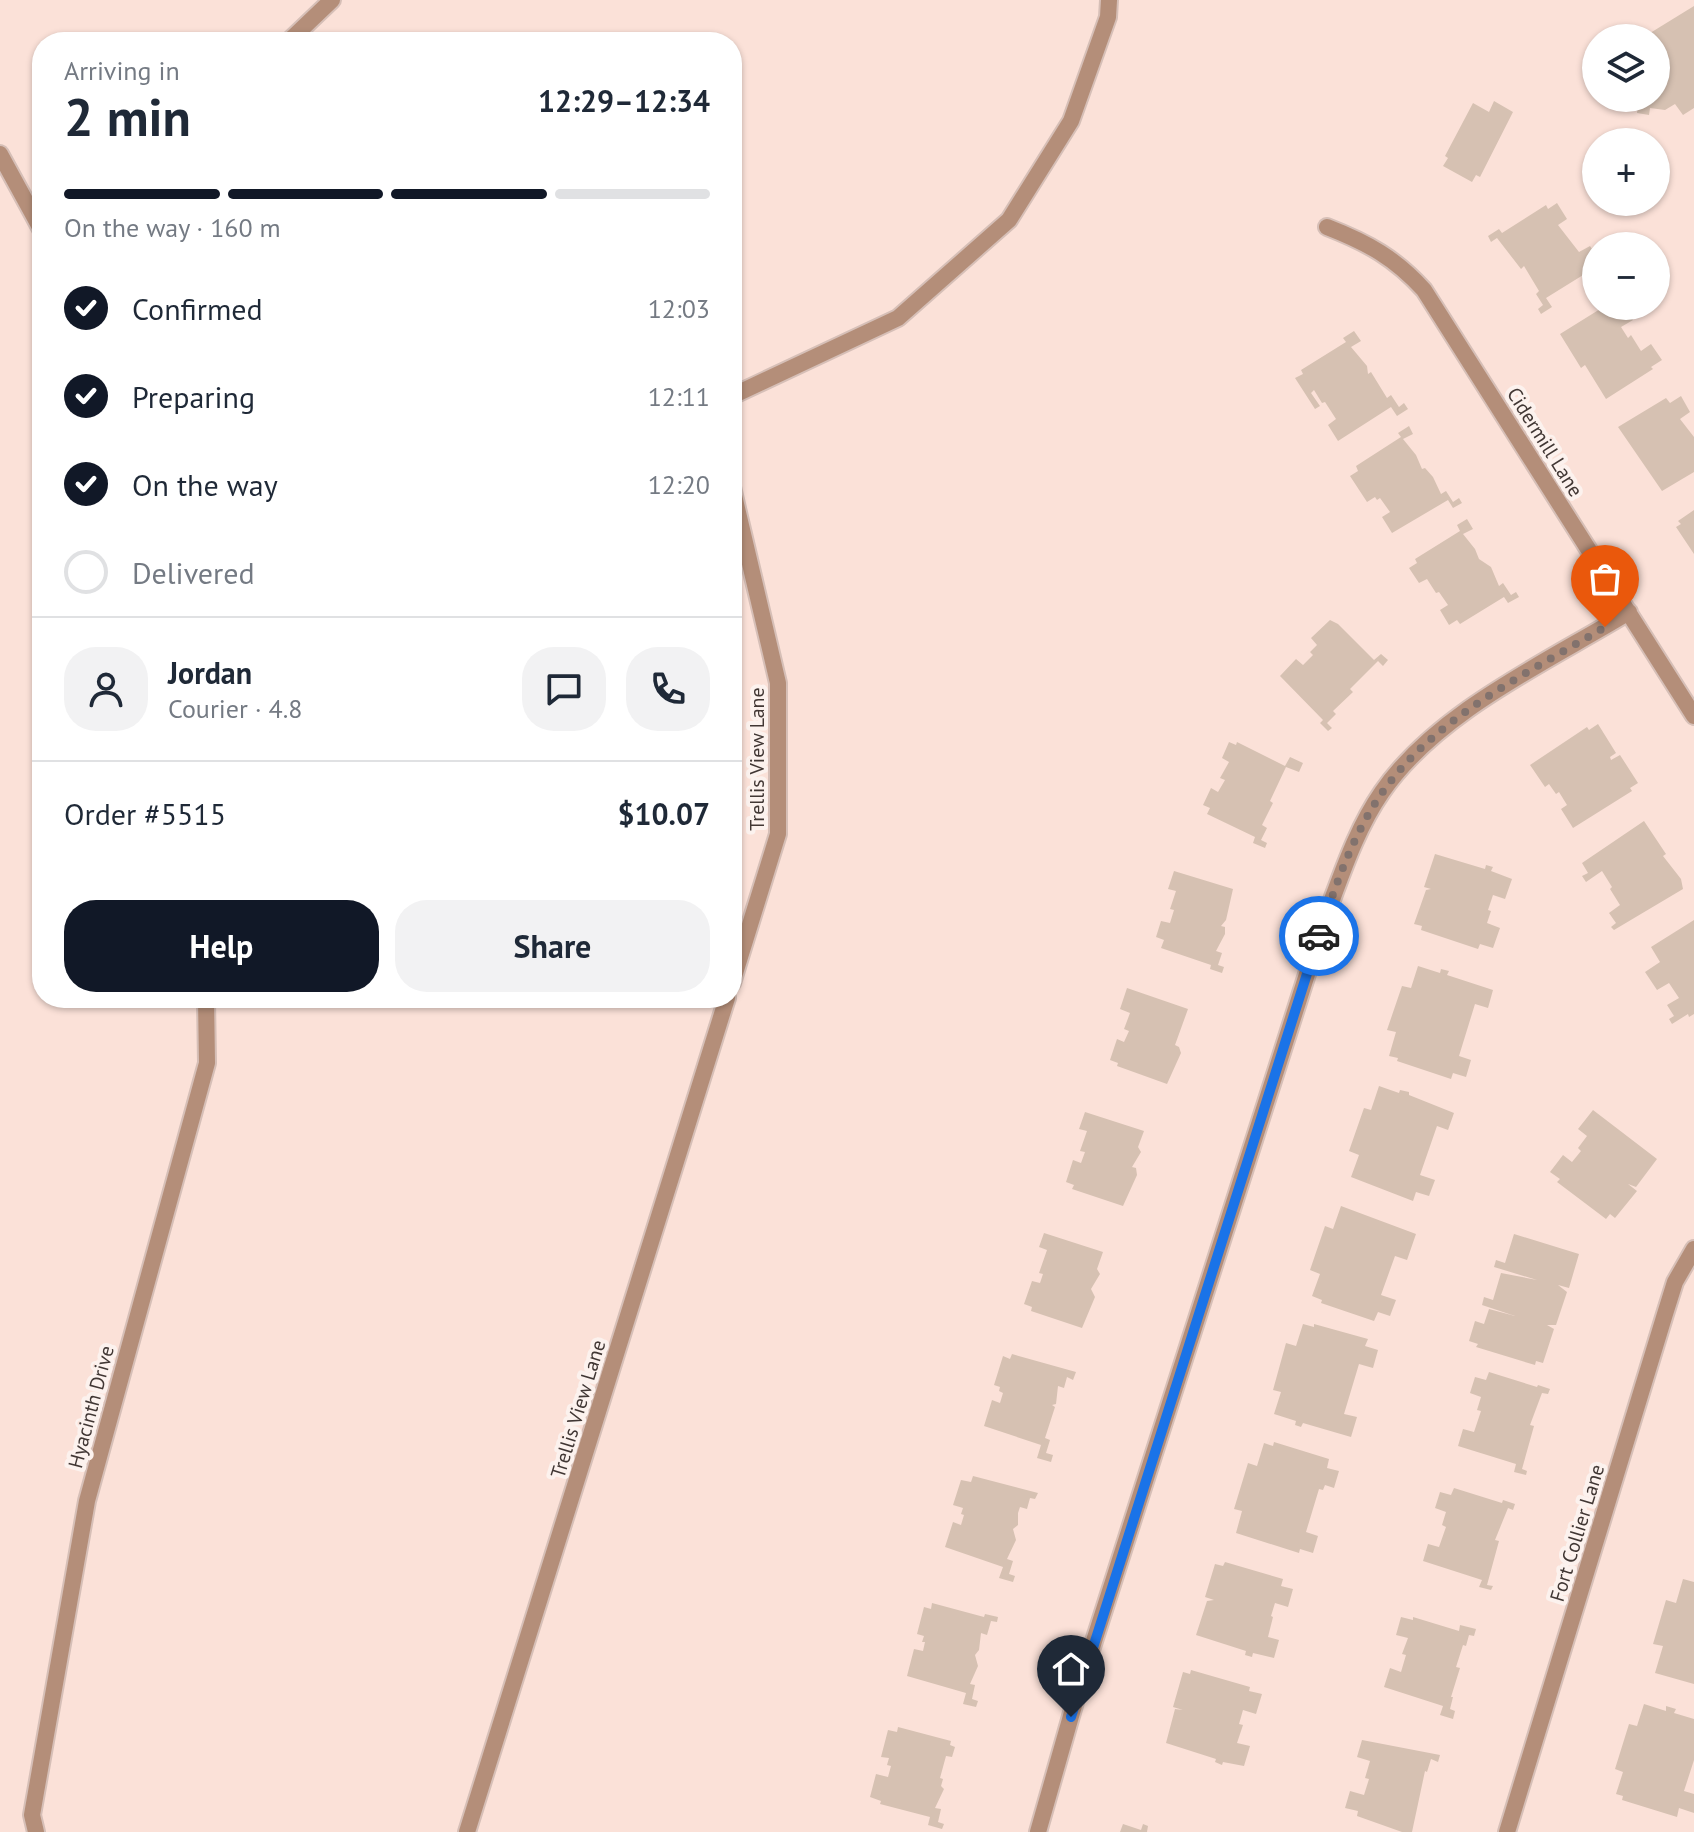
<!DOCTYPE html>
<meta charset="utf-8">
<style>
:root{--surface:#fff;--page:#f2f2f3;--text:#1f2937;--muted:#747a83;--line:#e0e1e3;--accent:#111827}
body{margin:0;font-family:"PT Sans",sans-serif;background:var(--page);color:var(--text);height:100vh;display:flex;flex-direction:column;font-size:30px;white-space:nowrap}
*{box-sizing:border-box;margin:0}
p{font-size:26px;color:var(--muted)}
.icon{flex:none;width:44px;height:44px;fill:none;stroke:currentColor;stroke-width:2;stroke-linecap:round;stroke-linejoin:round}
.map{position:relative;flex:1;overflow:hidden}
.panel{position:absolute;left:32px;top:32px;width:710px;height:976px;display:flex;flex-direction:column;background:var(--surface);border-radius:32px;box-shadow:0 2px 6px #0004}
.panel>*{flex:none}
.buttons{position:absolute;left:1582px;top:24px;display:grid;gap:16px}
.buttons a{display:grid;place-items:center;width:88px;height:88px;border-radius:50%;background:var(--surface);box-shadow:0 2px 6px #0004;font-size:40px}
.pin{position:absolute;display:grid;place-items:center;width:68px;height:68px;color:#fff;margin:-82px -34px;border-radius:50% 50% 50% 0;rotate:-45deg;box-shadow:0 0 8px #0007}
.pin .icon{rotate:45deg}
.courier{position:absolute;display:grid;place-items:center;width:80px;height:80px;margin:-40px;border:6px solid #1a73e8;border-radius:50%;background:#fff;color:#222;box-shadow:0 2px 10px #0007}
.headline em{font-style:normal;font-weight:700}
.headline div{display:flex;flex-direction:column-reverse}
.headline{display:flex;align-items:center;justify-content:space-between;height:136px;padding:0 32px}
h1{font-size:52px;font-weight:700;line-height:60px}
.bar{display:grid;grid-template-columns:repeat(4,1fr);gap:12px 8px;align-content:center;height:96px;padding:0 32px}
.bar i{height:10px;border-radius:6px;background:var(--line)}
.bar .active{background:var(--accent)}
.bar p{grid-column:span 4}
.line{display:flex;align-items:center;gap:20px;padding:0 32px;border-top:2px solid var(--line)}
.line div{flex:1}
.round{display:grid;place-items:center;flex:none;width:84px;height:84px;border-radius:32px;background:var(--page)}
ol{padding:0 32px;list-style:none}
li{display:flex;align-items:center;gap:24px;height:88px}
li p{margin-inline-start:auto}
li .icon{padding:8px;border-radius:50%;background:var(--accent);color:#fff;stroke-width:4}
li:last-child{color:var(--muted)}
li i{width:44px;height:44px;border:4px solid var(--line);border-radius:50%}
.cta{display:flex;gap:16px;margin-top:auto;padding:16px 32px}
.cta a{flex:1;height:92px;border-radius:32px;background:var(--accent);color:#fff;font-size:32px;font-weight:700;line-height:92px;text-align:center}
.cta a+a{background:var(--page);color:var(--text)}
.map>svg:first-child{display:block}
.building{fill:#d6c1b2}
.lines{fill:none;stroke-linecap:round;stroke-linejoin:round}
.street-casing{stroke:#d6bfb7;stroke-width:20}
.street{stroke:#b48e79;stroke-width:16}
.done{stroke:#82726d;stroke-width:8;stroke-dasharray:0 14.4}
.route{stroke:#1a73e8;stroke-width:10}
.labels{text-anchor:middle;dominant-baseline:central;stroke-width:8;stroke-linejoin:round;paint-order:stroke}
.street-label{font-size:20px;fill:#413734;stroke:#fcf2ee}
</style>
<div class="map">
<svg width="1694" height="1832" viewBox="0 0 1694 1832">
<rect width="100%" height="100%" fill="#fbe1d8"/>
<!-- building -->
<path class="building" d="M1694,6V108L1683,115L1675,104L1665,110L1650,108L1649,115L1637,113L1639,99L1656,98V38H1642Z
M1494,101L1513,112L1480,177L1476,175L1472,182L1443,166L1448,158L1445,156L1473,103L1489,112Z
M1557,203L1567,219L1558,225L1579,252L1590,246L1596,255V267L1546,298L1552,307L1541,314L1538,309L1543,305L1536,294L1539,291L1524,266L1521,269L1497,238L1491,242L1488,236L1499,229L1502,233L1546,205L1548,209Z
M1605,306L1612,312L1623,306L1633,320L1621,327L1628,338L1631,335L1641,351L1651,344L1662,360L1651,367L1653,369L1606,399L1585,365L1581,368L1560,334Z
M1354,331L1361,341L1351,347L1367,366L1368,374L1371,372L1387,398L1391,395L1399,407L1404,403L1408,409L1397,416L1391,407L1338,441L1328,425L1336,419L1325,402L1322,403L1314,390L1311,393L1320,406L1315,409L1295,378L1303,374L1301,370L1346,342L1343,338Z
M1681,396L1690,412L1680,419L1694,437V472L1662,491L1618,427L1666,398L1670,403Z
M1409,426L1413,434L1403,439L1416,455L1422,469L1425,468L1433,477L1441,494L1446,491L1453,502L1459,498L1462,503L1453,508L1448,500L1392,533L1382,517L1390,512L1380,498L1377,500L1375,497L1367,502L1350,476L1358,471L1356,466L1401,437L1398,433Z
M1694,510V554L1676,527L1681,524L1678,521Z
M1467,519L1473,529L1463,534L1475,549L1479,559L1491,567L1499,586L1503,583L1511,595L1516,592L1519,597L1508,603L1504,597L1460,624L1457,620L1449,625L1440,610L1448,605L1439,592L1436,593L1427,579L1419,583L1409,568L1417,563L1415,559L1460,531L1457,525Z
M1330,620L1338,624L1374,660L1381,654L1388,660L1383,666L1378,661L1350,689L1353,692L1333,711L1336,714L1327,723L1332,728L1328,731L1320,723L1323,720L1280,676L1296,659L1303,665L1313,655L1310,652L1317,645L1311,638Z
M1598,724L1616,753L1610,757L1611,760L1620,755L1638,783L1630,788L1632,791L1573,828L1561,809L1567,805L1559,792L1556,794L1549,784L1545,787L1530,765L1587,727L1589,730Z
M1229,742L1236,745L1237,742L1285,766L1290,757L1303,763L1299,772L1286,767L1270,801L1273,803L1262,825L1267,828L1261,840L1267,843L1265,848L1253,843L1255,837L1207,814L1210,808L1203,805L1211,788L1218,792L1225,780L1220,778L1229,762L1222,758Z
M1644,821L1666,854L1663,856L1681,879L1683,889L1614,930L1611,927L1616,923L1609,913L1620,905L1610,889L1612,887L1602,871L1586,882L1582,876L1588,873L1582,863Z
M1435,854L1485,869L1486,865L1493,867L1491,871L1512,879L1505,899L1493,895L1488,910L1491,911L1487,923L1500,928L1493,948L1480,944L1478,949L1421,930L1422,926L1414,924L1426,890L1431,889L1424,887Z
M1174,871L1233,889L1226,920L1221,926L1225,927V934L1216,951L1222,953L1218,965L1224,967L1222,973L1210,969L1211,965L1161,948L1164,940L1156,937L1161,921L1170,923L1174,910L1170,909L1176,891L1168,889Z
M1694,920V1014L1689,1017L1688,1014L1672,1024L1669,1019L1674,1016L1667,1005L1679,998L1669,983L1657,990L1645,972L1660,962L1651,947Z
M1418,966L1440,973L1441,969L1449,971L1447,975L1493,990L1488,1008L1475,1004L1459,1056L1471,1060L1466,1077L1453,1073L1451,1079L1397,1061L1398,1058L1389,1056L1396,1032L1387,1030L1402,986L1411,988Z
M1127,988L1188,1009L1175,1045L1179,1047L1181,1053L1167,1084L1117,1066L1118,1063L1110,1060L1117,1039L1124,1042L1129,1031L1124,1029L1130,1013L1120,1009Z
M1379,1086L1399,1093L1400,1090L1409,1092V1095L1454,1113L1448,1130L1437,1126L1420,1175L1435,1180L1429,1196L1416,1192L1413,1201L1351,1177L1359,1155L1349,1151L1364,1108L1371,1110Z
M1593,1110L1657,1159L1636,1187L1628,1184L1637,1191L1615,1218L1610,1214L1606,1219L1557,1182L1560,1179L1550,1172L1563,1155L1572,1162L1581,1151L1578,1148L1587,1136L1578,1129Z
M1085,1112L1144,1131L1138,1147L1141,1152L1132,1167L1136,1168L1137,1175L1123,1206L1072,1189L1074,1185L1066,1182L1073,1160L1081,1163L1085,1152L1080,1151L1087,1131L1079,1129Z
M1341,1206L1416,1234L1407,1260L1395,1256L1381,1295L1396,1300L1390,1316L1378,1312L1374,1321L1321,1303L1322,1300L1312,1296L1320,1274L1310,1270L1325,1226L1333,1229Z
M1044,1233L1103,1252L1097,1269L1100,1274L1091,1289L1095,1297L1082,1328L1031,1311L1032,1307L1024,1304L1032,1281L1040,1283L1043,1274L1039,1273L1047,1250L1039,1247Z
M1514,1234L1579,1254L1569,1288L1558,1285L1567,1292L1556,1325H1547L1554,1329L1543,1363L1536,1361L1535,1365L1476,1347L1478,1344L1469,1341L1475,1321L1484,1324L1489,1309L1515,1316L1482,1305L1484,1297L1493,1300L1501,1273L1537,1280L1494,1267L1496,1260L1505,1263Z
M1303,1324L1314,1327V1324L1368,1339L1365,1346L1378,1350L1373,1368L1359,1364L1344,1414L1357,1417L1351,1437L1303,1423L1301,1427L1295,1425L1296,1421L1274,1414L1281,1392L1273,1390L1286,1343L1296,1346Z
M1012,1354L1076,1372L1073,1380L1067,1377L1064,1388L1058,1386L1056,1404L1052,1405L1055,1407L1045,1438L1050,1440L1046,1453L1053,1455L1051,1462L1037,1458L1041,1445L984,1426L992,1400L1000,1403L1003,1393L999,1391L1000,1387L994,1385L1003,1356L1010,1359Z
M1489,1372L1537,1387L1538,1385L1550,1389L1548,1394L1542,1393L1530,1425L1534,1426L1522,1469L1527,1471L1526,1475L1514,1472L1516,1464L1458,1446L1463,1429L1474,1432L1481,1411L1477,1410L1481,1397L1470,1393L1475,1377L1486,1380Z
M1274,1442L1329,1459L1327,1468L1339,1471L1334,1488L1325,1485L1323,1490L1319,1489L1306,1532L1318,1536L1313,1553L1300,1549L1299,1553L1236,1533L1242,1511L1234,1509L1248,1463L1257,1466L1264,1443L1273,1446Z
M973,1476L1038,1493L1035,1499L1030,1498L1027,1509L1020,1507L1018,1513V1525L1013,1529L1016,1540L1007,1559L1013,1561L1009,1574L1015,1576L1013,1582L999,1578L1003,1567L945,1547L953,1522L961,1525L964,1515L961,1514L963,1508L953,1505L961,1480L971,1482Z
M1454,1488L1502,1503L1503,1500L1515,1504L1513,1510L1508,1508L1495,1540L1499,1541L1487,1585L1493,1586L1491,1590L1479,1587L1482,1580L1423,1561L1428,1544L1439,1547L1446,1527L1442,1525L1446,1512L1435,1508L1440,1492L1451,1495Z
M1225,1562L1283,1579L1281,1586L1293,1589L1288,1607L1275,1603L1271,1616L1273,1617L1268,1637L1279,1640L1274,1658L1253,1653L1252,1657L1245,1655L1246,1651L1196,1635L1207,1601L1214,1600L1205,1597L1215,1564L1223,1566Z
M1683,1579L1694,1582V1684L1655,1673L1663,1646L1653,1644L1666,1600L1676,1603Z
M932,1603L984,1617L985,1614L998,1617L997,1622L991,1621L987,1635L981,1633L979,1650L975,1655L978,1666L970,1684L975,1685L972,1699L978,1701L976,1707L963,1704L966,1693L907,1676L914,1649L923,1651L925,1642H922L924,1636L917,1634L924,1607L931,1609Z
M1401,1617L1413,1620V1617L1459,1631L1460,1625L1476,1629L1474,1636L1469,1635L1466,1646L1463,1645L1456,1667L1460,1668L1451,1697H1453L1450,1709L1455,1711L1453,1719L1440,1715L1443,1706L1384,1687L1390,1668L1401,1672L1406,1655L1402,1654L1408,1638L1396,1635Z
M1191,1670L1250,1687L1249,1691L1262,1694L1256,1714L1243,1710L1239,1724L1243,1725L1237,1743L1250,1746L1244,1766L1223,1762L1222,1765L1215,1762L1216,1759L1166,1743L1175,1709L1183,1710L1173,1707L1183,1672L1190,1674Z
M1644,1704L1666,1711V1706L1676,1709L1674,1713L1694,1719V1760L1684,1791L1694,1794V1813L1679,1808L1677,1817L1622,1800L1623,1796L1616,1794L1623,1772L1615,1769L1629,1724L1637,1726Z
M898,1727L951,1741L950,1745L955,1747L952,1757L946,1756L940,1778L943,1779L941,1786L944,1789L935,1808L941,1809L938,1822L944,1824L942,1829L928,1825L930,1817L880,1804L881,1801L870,1797L876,1774L888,1777L891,1766L887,1765L889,1758L881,1757L888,1730L897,1732Z
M1362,1740L1440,1755L1438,1762L1431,1759L1427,1772L1425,1771L1412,1832H1402L1357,1816L1358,1811L1345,1808L1350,1791L1364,1795L1369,1779L1365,1778L1370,1761L1357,1757Z
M1123,1824L1141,1830L1143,1824L1148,1826L1147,1832H1120Z"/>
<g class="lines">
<!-- street casing -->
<g class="street-casing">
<path id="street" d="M288,42L332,0
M0,154L42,231
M1327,227C1368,243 1395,258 1424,290L1694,716
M732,396L898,318L1009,220L1071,121L1108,17L1109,0
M732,487L778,683V834L732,983
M36,1832L32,1815L87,1501L207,1063L206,998
M467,1832L727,998
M1038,1832L1079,1688L1324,921C1341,877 1355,831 1382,792C1437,712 1547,662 1629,612
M1507,1832L1665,1314L1675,1282L1694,1249"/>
</g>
<!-- street -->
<use href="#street" class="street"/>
</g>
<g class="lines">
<!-- done -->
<path class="done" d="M1319,936C1335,887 1353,833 1384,790C1438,715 1527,674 1605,627"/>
<!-- route -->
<path class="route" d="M1071,1717L1319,936"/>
</g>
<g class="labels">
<!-- street labels -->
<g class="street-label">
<text transform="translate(1545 442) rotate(58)">Cidermill Lane</text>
<text transform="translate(757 759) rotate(-90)">Trellis View Lane</text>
<text transform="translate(91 1407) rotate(-75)">Hyacinth Drive</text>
<text transform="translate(578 1409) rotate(-73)">Trellis View Lane</text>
<text transform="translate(1577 1533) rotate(-73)">Fort Collier Lane</text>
</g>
</g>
</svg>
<div class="buttons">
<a><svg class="icon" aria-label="layers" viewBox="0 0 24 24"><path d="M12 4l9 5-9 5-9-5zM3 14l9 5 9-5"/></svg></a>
<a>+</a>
<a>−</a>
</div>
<div class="pin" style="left:1605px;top:627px;background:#ea580c"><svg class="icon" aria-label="bag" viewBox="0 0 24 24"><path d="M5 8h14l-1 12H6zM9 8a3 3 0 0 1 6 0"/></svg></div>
<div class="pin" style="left:1071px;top:1717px;background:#1f2937"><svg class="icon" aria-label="home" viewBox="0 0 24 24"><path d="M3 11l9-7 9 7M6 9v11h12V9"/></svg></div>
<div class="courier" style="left:1319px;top:936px"><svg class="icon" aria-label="car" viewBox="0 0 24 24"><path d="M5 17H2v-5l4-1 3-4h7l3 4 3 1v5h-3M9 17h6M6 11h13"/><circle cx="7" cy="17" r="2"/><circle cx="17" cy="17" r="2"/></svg></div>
<section class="panel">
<div class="headline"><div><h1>2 min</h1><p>Arriving in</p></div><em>12:29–12:34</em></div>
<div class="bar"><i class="active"></i><i class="active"></i><i class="active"></i><i></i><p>On the way · 160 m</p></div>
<ol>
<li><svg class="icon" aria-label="check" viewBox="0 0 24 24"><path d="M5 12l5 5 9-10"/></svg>Confirmed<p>12:03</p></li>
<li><svg class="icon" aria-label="check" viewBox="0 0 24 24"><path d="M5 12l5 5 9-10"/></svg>Preparing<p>12:11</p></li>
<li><svg class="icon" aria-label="check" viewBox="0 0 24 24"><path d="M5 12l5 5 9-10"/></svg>On the way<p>12:20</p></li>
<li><i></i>Delivered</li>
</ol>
<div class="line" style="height:144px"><a class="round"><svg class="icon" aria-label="person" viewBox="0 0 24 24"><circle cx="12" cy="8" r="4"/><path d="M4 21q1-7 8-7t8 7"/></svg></a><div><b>Jordan</b><p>Courier · 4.8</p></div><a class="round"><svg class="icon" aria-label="chat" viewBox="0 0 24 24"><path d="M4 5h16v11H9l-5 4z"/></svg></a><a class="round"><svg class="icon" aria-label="phone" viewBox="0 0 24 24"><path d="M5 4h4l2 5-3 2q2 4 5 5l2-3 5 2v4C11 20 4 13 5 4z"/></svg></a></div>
<div class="line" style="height:104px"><div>Order #5515</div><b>$10.07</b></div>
<div class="cta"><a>Help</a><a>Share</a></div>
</section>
</div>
